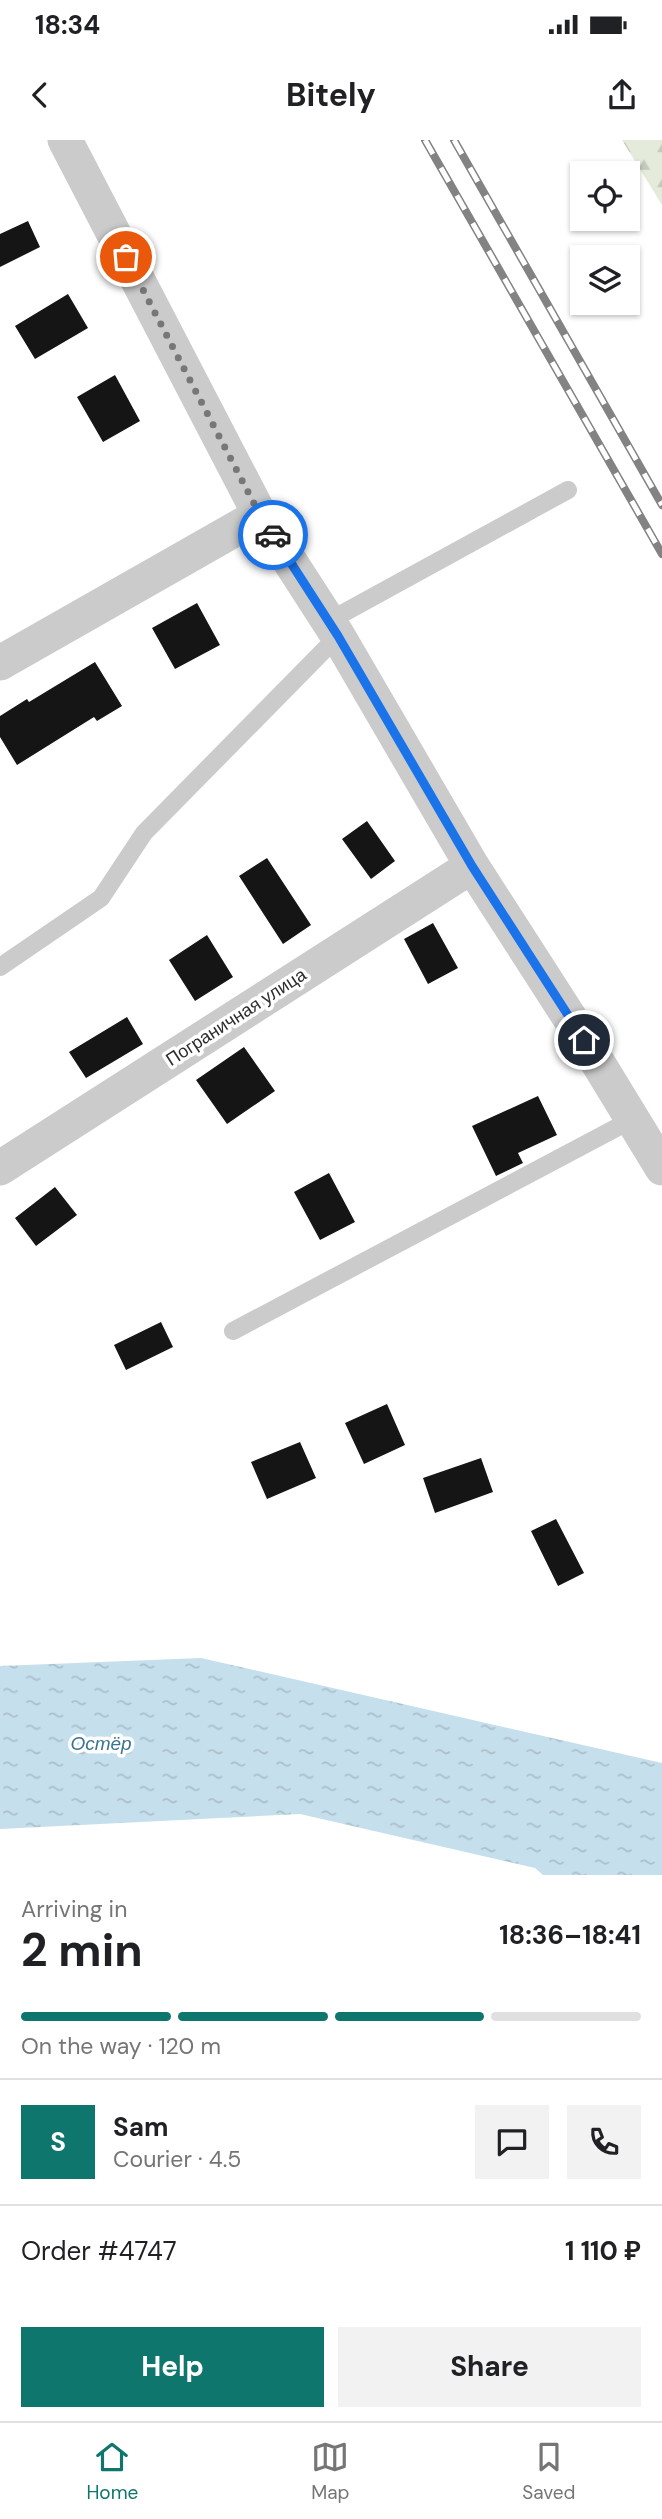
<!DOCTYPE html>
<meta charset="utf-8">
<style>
:root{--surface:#fff;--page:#f2f2f2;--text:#202124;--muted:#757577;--line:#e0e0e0;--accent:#0f766e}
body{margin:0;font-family:"DM Sans",sans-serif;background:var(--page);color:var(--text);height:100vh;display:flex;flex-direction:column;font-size:26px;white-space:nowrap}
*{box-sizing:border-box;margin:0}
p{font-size:23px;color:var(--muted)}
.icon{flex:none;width:38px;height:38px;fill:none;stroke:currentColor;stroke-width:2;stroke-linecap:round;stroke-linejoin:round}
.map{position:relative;height:1735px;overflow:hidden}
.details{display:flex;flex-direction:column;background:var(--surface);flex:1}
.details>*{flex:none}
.buttons{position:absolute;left:570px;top:21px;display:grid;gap:14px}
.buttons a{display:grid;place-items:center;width:70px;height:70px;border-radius:0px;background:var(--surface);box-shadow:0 2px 5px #0004;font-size:35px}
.pin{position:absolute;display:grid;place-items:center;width:60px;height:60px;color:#fff;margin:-30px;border:4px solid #fff;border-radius:50%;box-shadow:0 2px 7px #0007}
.courier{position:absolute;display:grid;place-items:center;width:70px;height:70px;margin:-35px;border:5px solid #1a73e8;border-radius:50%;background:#fff;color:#222;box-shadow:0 2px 9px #0007}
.head em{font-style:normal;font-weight:700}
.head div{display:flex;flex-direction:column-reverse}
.head{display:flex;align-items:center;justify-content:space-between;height:119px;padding:0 21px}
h1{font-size:46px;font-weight:700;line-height:52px}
.bar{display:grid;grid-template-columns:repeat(4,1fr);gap:10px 7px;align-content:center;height:84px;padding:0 21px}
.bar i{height:9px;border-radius:5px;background:var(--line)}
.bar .current{background:var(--accent)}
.bar p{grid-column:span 4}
.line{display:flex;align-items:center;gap:18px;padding:0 21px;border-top:2px solid var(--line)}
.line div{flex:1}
.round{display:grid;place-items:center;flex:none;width:74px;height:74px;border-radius:0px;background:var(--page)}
.cta{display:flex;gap:14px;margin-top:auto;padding:14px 21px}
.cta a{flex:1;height:80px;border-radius:0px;background:var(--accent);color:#fff;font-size:28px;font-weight:700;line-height:80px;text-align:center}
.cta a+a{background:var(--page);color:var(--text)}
.status{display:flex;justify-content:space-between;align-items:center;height:49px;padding:0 35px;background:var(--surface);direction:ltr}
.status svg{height:19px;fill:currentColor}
header{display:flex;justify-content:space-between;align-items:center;height:91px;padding:0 21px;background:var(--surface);font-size:32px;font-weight:700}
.menu{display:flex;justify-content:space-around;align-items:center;height:98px;border-top:2px solid var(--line);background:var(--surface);font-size:19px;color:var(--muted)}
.menu a{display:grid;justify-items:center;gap:4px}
.menu .current{color:var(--accent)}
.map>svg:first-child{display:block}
.forest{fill:url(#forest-firs)}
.water{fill:url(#water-ripples)}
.building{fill:#151515}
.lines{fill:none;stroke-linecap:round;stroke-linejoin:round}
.service{stroke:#cbcbcb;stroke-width:18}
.minor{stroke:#cbcbcb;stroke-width:35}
.rail-casing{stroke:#838383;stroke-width:8}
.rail{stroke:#fff;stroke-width:5;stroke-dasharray:16;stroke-linecap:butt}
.done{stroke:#777;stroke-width:7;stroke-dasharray:0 12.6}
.route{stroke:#1a73e8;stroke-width:9}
.labels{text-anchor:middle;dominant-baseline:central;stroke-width:7;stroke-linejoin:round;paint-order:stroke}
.street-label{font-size:18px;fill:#2e2e2e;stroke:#fff}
.water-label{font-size:19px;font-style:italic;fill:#3a7391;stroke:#fff}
</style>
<div class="status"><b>18:34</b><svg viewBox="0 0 49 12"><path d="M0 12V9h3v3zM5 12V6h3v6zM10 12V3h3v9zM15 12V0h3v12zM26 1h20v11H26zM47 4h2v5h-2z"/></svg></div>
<header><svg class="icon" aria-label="back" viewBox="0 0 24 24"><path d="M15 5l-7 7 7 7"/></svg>Bitely<svg class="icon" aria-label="share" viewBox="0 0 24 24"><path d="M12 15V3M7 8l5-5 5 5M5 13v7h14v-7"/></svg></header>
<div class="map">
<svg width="662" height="1735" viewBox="0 0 662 1735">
<defs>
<pattern id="forest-firs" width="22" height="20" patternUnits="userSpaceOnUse" patternTransform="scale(1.75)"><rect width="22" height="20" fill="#e4ebdb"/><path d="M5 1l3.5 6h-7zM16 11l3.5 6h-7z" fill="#c4cabc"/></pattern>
<pattern id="water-ripples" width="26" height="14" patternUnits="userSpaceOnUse" patternTransform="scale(1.75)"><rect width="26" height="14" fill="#c6dfec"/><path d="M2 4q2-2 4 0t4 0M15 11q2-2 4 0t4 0" fill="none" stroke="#aac0cb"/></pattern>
</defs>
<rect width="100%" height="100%" fill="#fff"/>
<!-- forest -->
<path class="forest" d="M622,0H662V65Z"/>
<!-- water -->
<path class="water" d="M201,1518L662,1623V1735H543L535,1728L300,1674L0,1689V1526Z"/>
<!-- building -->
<path class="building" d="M28,81L40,107L0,127V94Z
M68,154L88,188L35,219L15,186Z
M115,235L140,281L103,302L77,257Z
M197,463L220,505L175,529L152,488Z
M95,522L122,566L97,581L94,577L17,625L0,597V576L27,559L29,562Z
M367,681L395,721L371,739L342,699Z
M267,718L311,785L283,804L239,736Z
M433,783L458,828L428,844L404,799Z
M207,795L233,837L195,861L169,820Z
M127,877L143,904L86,938L69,912Z
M244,907L275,951L227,984L196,940Z
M538,956L557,995L518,1013L523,1023L496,1036L472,986Z
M329,1033L355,1082L320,1100L294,1052Z
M55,1047L77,1075L36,1106L15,1078Z
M161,1182L173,1207L126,1230L114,1205Z
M387,1264L405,1305L364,1324L345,1283Z
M300,1302L316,1338L267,1359L251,1322Z
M481,1318L493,1352L435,1373L423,1338Z
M556,1379L584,1433L558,1446L531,1391Z"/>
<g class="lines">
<!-- service -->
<path class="service" d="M0,827L101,758L144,693L338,496V476L568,350
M233,1191L633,979"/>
<!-- minor -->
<path class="minor" d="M65,0L260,375L338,496L472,726L584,900L662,1028
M0,523L260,375
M0,1028L472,726"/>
<!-- rail casing -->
<g class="rail-casing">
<path id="rail" d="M425,0L662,414
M454,0L662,365"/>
</g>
<!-- rail -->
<use href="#rail" class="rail"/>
</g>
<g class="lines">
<!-- done -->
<path class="done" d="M126,117L260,375L273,395"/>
<!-- route -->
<path class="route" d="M273,395L338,496L472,726L584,900"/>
</g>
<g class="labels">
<!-- street labels -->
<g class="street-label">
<text transform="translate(236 877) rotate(-33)">Пограничная улица</text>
</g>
<!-- water labels -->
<g class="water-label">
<text x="101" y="1603">Остёр</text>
</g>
</g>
</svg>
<div class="buttons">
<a><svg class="icon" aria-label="locate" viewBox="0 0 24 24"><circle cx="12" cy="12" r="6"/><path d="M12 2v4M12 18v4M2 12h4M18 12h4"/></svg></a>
<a><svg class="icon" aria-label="layers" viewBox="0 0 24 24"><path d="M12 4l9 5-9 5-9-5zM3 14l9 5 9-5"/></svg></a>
</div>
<div class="pin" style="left:126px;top:117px;background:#ea580c"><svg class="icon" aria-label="bag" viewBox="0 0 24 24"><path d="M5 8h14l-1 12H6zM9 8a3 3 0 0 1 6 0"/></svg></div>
<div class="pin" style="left:584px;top:900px;background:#1f2937"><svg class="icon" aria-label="home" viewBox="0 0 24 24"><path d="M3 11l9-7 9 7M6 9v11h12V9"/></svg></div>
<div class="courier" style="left:273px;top:395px"><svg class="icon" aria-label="car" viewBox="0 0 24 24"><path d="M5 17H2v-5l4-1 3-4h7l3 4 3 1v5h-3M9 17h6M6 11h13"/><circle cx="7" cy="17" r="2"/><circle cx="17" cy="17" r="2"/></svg></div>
</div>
<section class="details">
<div class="head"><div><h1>2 min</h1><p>Arriving in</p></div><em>18:36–18:41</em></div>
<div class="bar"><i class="current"></i><i class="current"></i><i class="current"></i><i></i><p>On the way · 120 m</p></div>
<div class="line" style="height:126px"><b class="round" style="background:var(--accent);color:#fff">S</b><div><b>Sam</b><p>Courier · 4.5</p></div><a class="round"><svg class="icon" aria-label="chat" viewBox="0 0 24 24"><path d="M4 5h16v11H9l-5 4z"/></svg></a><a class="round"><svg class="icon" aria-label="phone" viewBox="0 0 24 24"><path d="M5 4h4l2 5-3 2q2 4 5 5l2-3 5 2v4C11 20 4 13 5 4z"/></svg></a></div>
<div class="line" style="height:91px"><div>Order #4747</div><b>1 110 ₽</b></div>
<div class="cta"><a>Help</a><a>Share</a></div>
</section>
<nav class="menu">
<a class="current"><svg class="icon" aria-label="home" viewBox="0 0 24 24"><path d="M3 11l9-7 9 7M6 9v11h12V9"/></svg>Home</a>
<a><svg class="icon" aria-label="map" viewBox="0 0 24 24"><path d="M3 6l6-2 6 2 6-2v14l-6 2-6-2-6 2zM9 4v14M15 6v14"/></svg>Map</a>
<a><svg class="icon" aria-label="saved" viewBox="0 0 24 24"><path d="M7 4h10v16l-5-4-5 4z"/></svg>Saved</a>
</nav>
